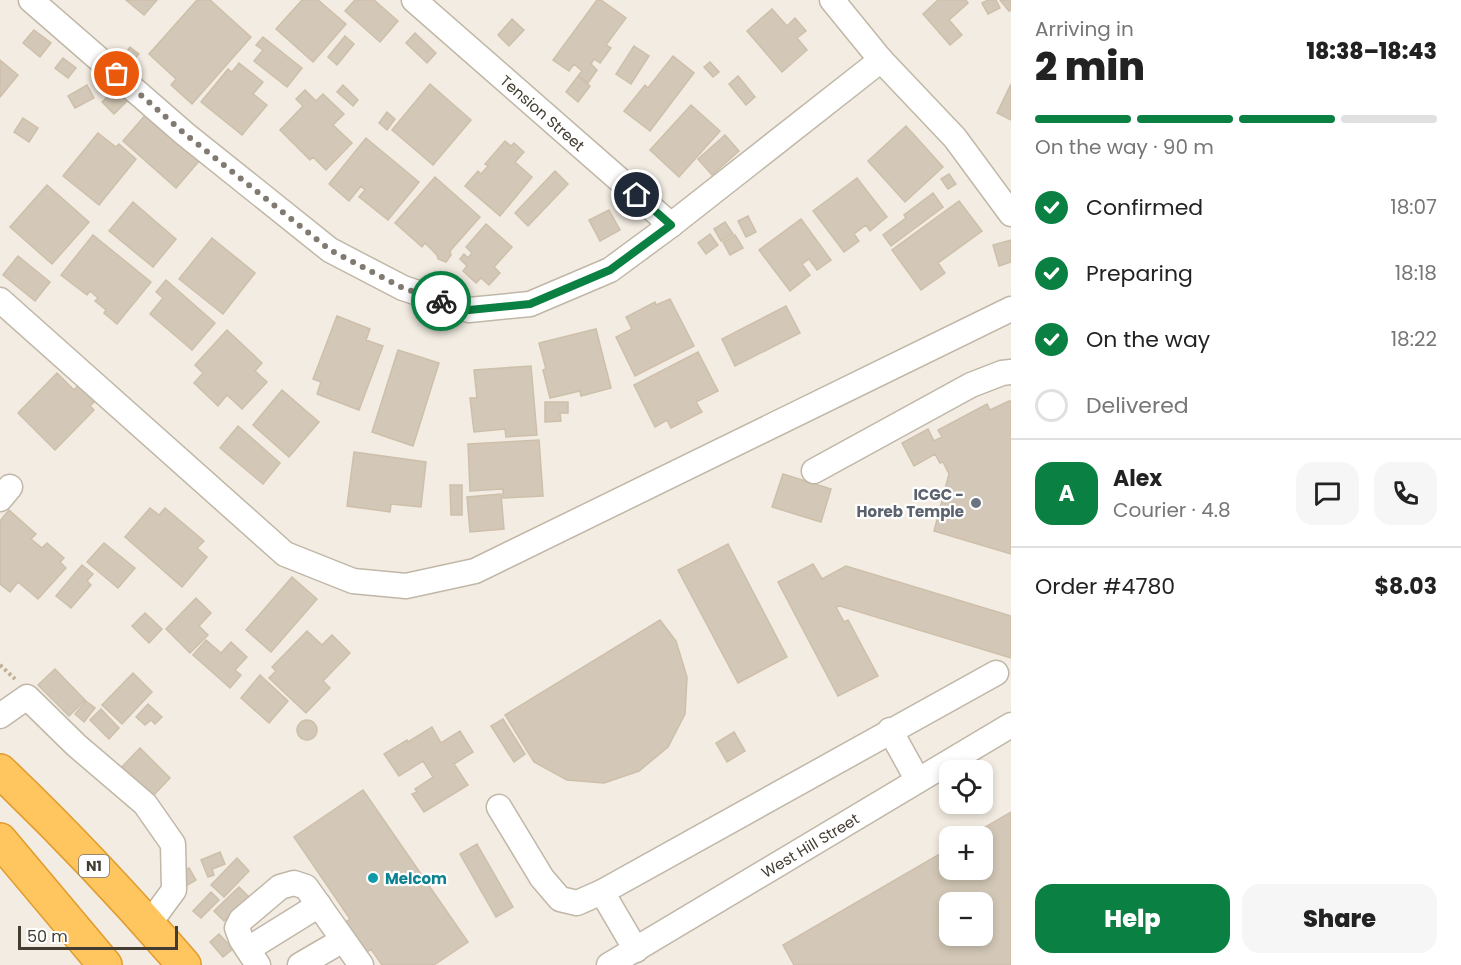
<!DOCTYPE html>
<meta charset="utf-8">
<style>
:root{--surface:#fff;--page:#f6f6f6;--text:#222;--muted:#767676;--line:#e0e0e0;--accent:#0b8043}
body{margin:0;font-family:Poppins,sans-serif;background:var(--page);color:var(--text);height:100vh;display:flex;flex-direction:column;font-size:22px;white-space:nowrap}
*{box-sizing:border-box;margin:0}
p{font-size:20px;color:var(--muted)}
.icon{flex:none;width:33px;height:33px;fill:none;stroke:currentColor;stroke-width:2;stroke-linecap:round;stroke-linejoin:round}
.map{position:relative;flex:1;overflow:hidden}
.panel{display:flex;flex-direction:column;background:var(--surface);width:450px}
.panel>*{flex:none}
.buttons{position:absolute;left:939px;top:760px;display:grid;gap:12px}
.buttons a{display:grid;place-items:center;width:54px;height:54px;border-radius:12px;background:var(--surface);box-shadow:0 3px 9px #0003;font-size:30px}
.scale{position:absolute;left:18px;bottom:15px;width:160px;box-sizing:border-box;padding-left:6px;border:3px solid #433c32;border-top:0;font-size:16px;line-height:21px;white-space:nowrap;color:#433c32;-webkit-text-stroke:4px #fff;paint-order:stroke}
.pin{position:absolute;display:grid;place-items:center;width:51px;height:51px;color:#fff;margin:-26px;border:3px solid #fff;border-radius:50%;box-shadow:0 2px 6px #0007}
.courier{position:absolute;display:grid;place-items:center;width:60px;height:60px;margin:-30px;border:4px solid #0b8043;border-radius:50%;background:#fff;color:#222;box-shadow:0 2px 8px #0007}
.summary em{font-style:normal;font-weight:800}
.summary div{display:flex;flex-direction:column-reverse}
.summary{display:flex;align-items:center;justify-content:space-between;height:102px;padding:0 24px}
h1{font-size:39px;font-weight:800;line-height:45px}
.bar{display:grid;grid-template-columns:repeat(4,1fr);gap:9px 6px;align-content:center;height:72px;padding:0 24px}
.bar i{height:8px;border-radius:4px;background:var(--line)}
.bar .selected{background:var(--accent)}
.bar p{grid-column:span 4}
.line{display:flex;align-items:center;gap:15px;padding:0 24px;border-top:2px solid var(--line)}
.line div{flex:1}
.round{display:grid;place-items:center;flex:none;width:63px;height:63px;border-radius:18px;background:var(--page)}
ol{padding:0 24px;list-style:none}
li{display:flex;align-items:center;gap:18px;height:66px}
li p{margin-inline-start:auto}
li .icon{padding:6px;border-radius:50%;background:var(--accent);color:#fff;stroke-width:4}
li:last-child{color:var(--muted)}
li i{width:33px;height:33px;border:3px solid var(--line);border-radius:50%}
.action{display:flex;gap:12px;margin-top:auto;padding:12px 24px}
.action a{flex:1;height:69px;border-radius:18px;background:var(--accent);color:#fff;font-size:24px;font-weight:800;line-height:69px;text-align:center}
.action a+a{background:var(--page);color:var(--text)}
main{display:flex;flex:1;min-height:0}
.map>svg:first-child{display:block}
.building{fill:#d3c8b7;stroke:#cebfaa;stroke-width:1.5;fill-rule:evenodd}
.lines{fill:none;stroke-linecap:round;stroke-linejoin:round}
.minor-casing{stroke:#c0b7a7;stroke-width:27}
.highway-casing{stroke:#e19b2c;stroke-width:36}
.path{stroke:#bfaf95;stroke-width:4;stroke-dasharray:3 3;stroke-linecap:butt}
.minor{stroke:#fff;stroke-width:24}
.highway{stroke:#ffc65f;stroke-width:33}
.done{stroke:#807a70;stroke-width:6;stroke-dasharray:0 10.8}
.route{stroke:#0b8043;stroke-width:8}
.worship-dot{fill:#6b7280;stroke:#fff;stroke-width:2}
.culture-dot{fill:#0f9aa8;stroke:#fff;stroke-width:2}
.labels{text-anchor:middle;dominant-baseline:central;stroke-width:4.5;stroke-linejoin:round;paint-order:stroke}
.shield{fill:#fff;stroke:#7b7670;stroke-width:1.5}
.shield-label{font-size:14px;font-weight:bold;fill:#433c32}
.street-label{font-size:15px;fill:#433c32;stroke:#fff}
.worship-label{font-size:15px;font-weight:bold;fill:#5b616d;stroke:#fff;text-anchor:end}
.culture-label{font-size:15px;font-weight:bold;fill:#0d838f;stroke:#fff;text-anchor:start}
</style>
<main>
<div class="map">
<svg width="1011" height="965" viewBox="0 0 1011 965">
<rect width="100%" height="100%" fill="#f2ece2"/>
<!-- building -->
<path class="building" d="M126,0H157L144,15Z
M197,0H210L251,37L192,104L171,85L176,79L149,54Z
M302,0H318L346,24L313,62L276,29Z
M355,0H374L398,21L380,42L345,11Z
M597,0H601L626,18L606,45L611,48L600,63L594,59L591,64L597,70L588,83L578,76L582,71L574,64L569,71L553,60Z
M938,0H966L968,3L949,20L962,35L950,45L923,14Z
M988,0H996L1000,8L988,14L982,3Z
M1000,0H1011V10L1009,11Z
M772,9L787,26L795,18L806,31L797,38L807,50L782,72L747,31Z
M512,19L524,30L509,46L498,35Z
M34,30L51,43L40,57L23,43Z
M415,33L436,53L427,63L406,43Z
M345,36L354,44L337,65L328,57Z
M263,37L302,68L287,87L254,61L263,50L256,45Z
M634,46L649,56L631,84L616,74Z
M130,47L139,54L132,61L124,55Z
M673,56L694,73L650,131L624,111L645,85L648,88Z
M63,58L76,68L68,78L55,68Z
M0,60L18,75L0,97Z
M710,62L719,72L713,77L704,67Z
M239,63L263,82L253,94L267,105L242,135L201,102L228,69L232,72Z
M578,76L590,86L578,102L566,92Z
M738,76L755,97L746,105L729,84Z
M430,84L471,120L433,165L392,130Z
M1011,84V120L997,113Z
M87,85L94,98L75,108L68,96Z
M343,85L358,100L353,106L337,92Z
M118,87L130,98L114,114L102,102Z
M305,90L316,101L323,94L344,114L333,125L352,143L326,170L313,157L310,160L280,130L303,106L296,99Z
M691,105L720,131L679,177L650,150Z
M387,112L395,119L387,130L379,123Z
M147,113L200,160L176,188L123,141Z
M23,118L38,128L29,142L14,132Z
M906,126L943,167L905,202L868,161Z
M98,133L116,147L119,144L136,159L99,205L63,176Z
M725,135L739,151L712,175L698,159Z
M366,138L419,182L388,220L359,197L365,190L361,186L349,201L329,184Z
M505,141L511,146L514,143L524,152L515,162L532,177L500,216L465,186L478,171L481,174L488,166L485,164Z
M555,171L568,184L528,226L515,213Z
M949,174L956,184L948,189L941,179Z
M435,177L480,217L450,251L451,255L446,262L438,259L437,255L425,243L422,247L395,223Z
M857,178L887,217L870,231L866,225L854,234L859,241L844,252L813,211Z
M47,185L89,222L52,264L10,227Z
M933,193L943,207L891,246L883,235L906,218L904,215Z
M959,201L982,231L938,263L945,273L921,290L892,250Z
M133,202L176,239L153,267L109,231Z
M609,210L620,230L600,241L589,220Z
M748,216L756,232L746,237L738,221Z
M801,219L831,260L817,270L809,259L802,264L810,275L790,291L759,250Z
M725,222L733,234L721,241L714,229Z
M486,224L512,247L494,267L500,273L489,285L481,278L476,283L463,271L467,266L460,259L464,254L468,258L472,253L466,247Z
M710,234L718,245L706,254L698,243Z
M93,235L151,282L117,324L104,313L106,310L95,301L98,298L90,291L87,295L61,275Z
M735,235L743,248L730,255L723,242Z
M212,238L255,273L223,314L179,279Z
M1011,240V262L999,266L993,245Z
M18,256L50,282L35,301L3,275Z
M166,280L215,323L192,350L150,314L163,298L156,292Z
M670,299L694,346L635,376L616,337L632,329L626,317L655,302L656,305Z
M786,306L800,333L735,366L722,339Z
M337,316L370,329L366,340L383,346L359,410L317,394L321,382L313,379Z
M596,329L611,388L581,396L580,391L550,398L543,370L546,369L539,343Z
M227,330L262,363L255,371L267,382L242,409L227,395L218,406L194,383L203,373L195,365Z
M398,350L439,363L413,446L372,432Z
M698,352L718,391L696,402L702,412L671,428L667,420L655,427L634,385Z
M531,366L537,435L506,437L505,429L474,432L470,398H477L474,370Z
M57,373L74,390L83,380L100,396L90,406L94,410L55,450L18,413Z
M282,390L319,422L289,457L253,425Z
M1009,401H1011V554L934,531L949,474L943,462L940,463L935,454L914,466L902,443L928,429L934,441L942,437L938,430L987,404L990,410Z
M545,402H568V413H560L561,421L545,422Z
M238,426L280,463L263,484L220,448Z
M539,440L543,496L503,498V489L470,491L468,444Z
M354,452L426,462L421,507L391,504L390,512L347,506Z
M783,474L831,489L821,522L772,507Z
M450,485H462V515H451Z
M501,494L504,529L470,532L467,497Z
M150,508L159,515L165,508L204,541L197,548L207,557L182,587L125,537Z
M9,510L36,534L31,539L42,548L47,543L64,558L60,562L66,568L38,599L18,582L10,592L0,584V521Z
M104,543L135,568L118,588L87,562Z
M728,544L787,657L738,683L678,570Z
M813,564L822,579L846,566L1011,616V658L840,606L836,607L844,622L848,620L878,676L838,696L778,582Z
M82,565L93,574L87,581L91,585L71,608L56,596Z
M292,577L317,599L271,652L246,630Z
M196,598L211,613L199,626L208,635L190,653L166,629Z
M145,613L162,629L149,643L132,626Z
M660,620L676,641L687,677L685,714L668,747L639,771L604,783L567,780L534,762L505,715Z
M307,631L322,645L332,635L350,653L323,681L330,688L306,713L269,678L276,671L272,667Z
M206,640L221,653L231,642L247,657L235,670L241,675L230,688L193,655Z
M55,669L85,700L69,716L38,685Z
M133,673L152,692L122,724L102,705Z
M260,675L288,701L269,723L241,698Z
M86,701L95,708L84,722L75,714Z
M148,704L162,717L155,724L151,720L145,725L136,717Z
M101,709L119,728L109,739L90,720Z
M503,719L525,754L514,762L491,726Z
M297 730a10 10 0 1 1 20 0a10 10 0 1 1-20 0Z
M432,727L441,743L460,731L473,752L454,764L468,785L424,812L412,794L417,792L415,789L433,777L423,761L399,776L384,754L407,740L408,742Z
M734,732L745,751L727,762L716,743Z
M140,748L170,778L151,798L117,772Z
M363,790L468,942L434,965H382L371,949L362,956L341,925L350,919L294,837Z
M1011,812V965H794L783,945L950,848V870H982V837H968ZM950,903H982V936H950Z
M477,844L513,907L496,917L460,854Z
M220,852L225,864L212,869L214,875L208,877L201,860Z
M237,858L249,871L224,897L211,885Z
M189,868L196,880L184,887L177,875Z
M239,887L249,897L224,921L214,911Z
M211,892L219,900L201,918L193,911Z
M219,934L233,949L223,957L210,942Z"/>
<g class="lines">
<!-- minor casing -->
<g class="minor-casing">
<g id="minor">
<path d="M31,0L185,134L330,250L403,288L469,310L530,304L610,270L671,225L881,60"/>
<path id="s1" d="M414,0L671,225"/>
<path d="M832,0L881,60L955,138L1011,214"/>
<path d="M0,300L285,554L353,581L406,586L475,571L1011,309"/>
<path d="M814,471L971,385L1002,373L1011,372"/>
<path d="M0,499L10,487"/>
<path d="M0,716L27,697L76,745L145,804L173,844L174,890L149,924"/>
<path d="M890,730L917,779"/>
<path d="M499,807L542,878L560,899L577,903L602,892L636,950"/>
<path d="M602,892L996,673"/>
<path d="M248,949L319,905"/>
<path d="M258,965L241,939L237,928L241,920L280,887L294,883L306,887L361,965"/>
<path d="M300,965L343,940"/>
<path id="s2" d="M609,965L1011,725"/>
</g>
</g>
<!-- highway casing -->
<g class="highway-casing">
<path id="highway" d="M0,771C65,833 126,898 184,965
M0,840L105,965"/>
</g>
<!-- path -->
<path class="path" d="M0,665L15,679"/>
<!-- minor -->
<use href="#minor" class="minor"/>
<!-- highway -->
<use href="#highway" class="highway"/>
</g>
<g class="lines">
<!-- done -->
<path class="done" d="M117,74L185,134L330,250L403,288L441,301"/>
<!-- route -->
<path class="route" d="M441,301L469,310L530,304L610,270L671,225L637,195"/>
</g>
<!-- markers -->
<circle class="worship-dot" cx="976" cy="503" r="6"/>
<circle class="culture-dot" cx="373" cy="878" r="6"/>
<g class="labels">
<!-- shield labels -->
<rect class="shield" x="79" y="855" width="30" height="22" rx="4.5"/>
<g class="shield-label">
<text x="94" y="866">N1</text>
</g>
<!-- street labels -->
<g class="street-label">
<text stroke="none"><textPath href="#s1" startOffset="171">Tension Street</textPath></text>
<text stroke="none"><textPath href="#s2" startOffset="234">West Hill Street</textPath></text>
</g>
<!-- worship labels -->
<g class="worship-label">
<text x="964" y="494">ICGC -<tspan x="964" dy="17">Horeb Temple</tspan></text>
</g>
<!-- culture labels -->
<g class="culture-label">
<text x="385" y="878">Melcom</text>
</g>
</g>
</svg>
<div class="buttons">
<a><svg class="icon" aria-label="locate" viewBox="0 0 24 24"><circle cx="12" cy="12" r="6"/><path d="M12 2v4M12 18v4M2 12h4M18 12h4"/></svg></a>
<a>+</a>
<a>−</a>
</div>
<div class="scale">50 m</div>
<div class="pin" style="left:117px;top:74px;background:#ea580c"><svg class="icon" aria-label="bag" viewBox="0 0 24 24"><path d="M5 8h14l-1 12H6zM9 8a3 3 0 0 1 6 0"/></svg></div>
<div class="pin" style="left:637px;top:195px;background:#1f2937"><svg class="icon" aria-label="home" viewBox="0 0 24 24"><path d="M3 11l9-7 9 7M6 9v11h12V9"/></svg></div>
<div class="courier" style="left:441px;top:301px"><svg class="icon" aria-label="bike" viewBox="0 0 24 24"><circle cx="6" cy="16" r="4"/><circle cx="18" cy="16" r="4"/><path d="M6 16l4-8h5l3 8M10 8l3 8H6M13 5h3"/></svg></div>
</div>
<section class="panel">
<div class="summary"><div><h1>2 min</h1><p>Arriving in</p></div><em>18:38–18:43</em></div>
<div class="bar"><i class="selected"></i><i class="selected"></i><i class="selected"></i><i></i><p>On the way · 90 m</p></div>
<ol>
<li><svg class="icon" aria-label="check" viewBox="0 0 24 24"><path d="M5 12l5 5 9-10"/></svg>Confirmed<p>18:07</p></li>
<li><svg class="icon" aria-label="check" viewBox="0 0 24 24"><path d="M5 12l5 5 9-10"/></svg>Preparing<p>18:18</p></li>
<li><svg class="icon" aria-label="check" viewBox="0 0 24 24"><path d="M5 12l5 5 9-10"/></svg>On the way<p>18:22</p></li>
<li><i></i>Delivered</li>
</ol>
<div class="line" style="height:108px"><b class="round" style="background:var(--accent);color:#fff">A</b><div><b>Alex</b><p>Courier · 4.8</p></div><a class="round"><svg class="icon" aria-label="chat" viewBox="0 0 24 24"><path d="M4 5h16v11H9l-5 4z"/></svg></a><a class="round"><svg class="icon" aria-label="phone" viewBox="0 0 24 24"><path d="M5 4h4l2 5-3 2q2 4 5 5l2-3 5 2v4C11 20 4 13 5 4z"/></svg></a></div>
<div class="line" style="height:78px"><div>Order #4780</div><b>$8.03</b></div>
<div class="action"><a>Help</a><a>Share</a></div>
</section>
</main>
